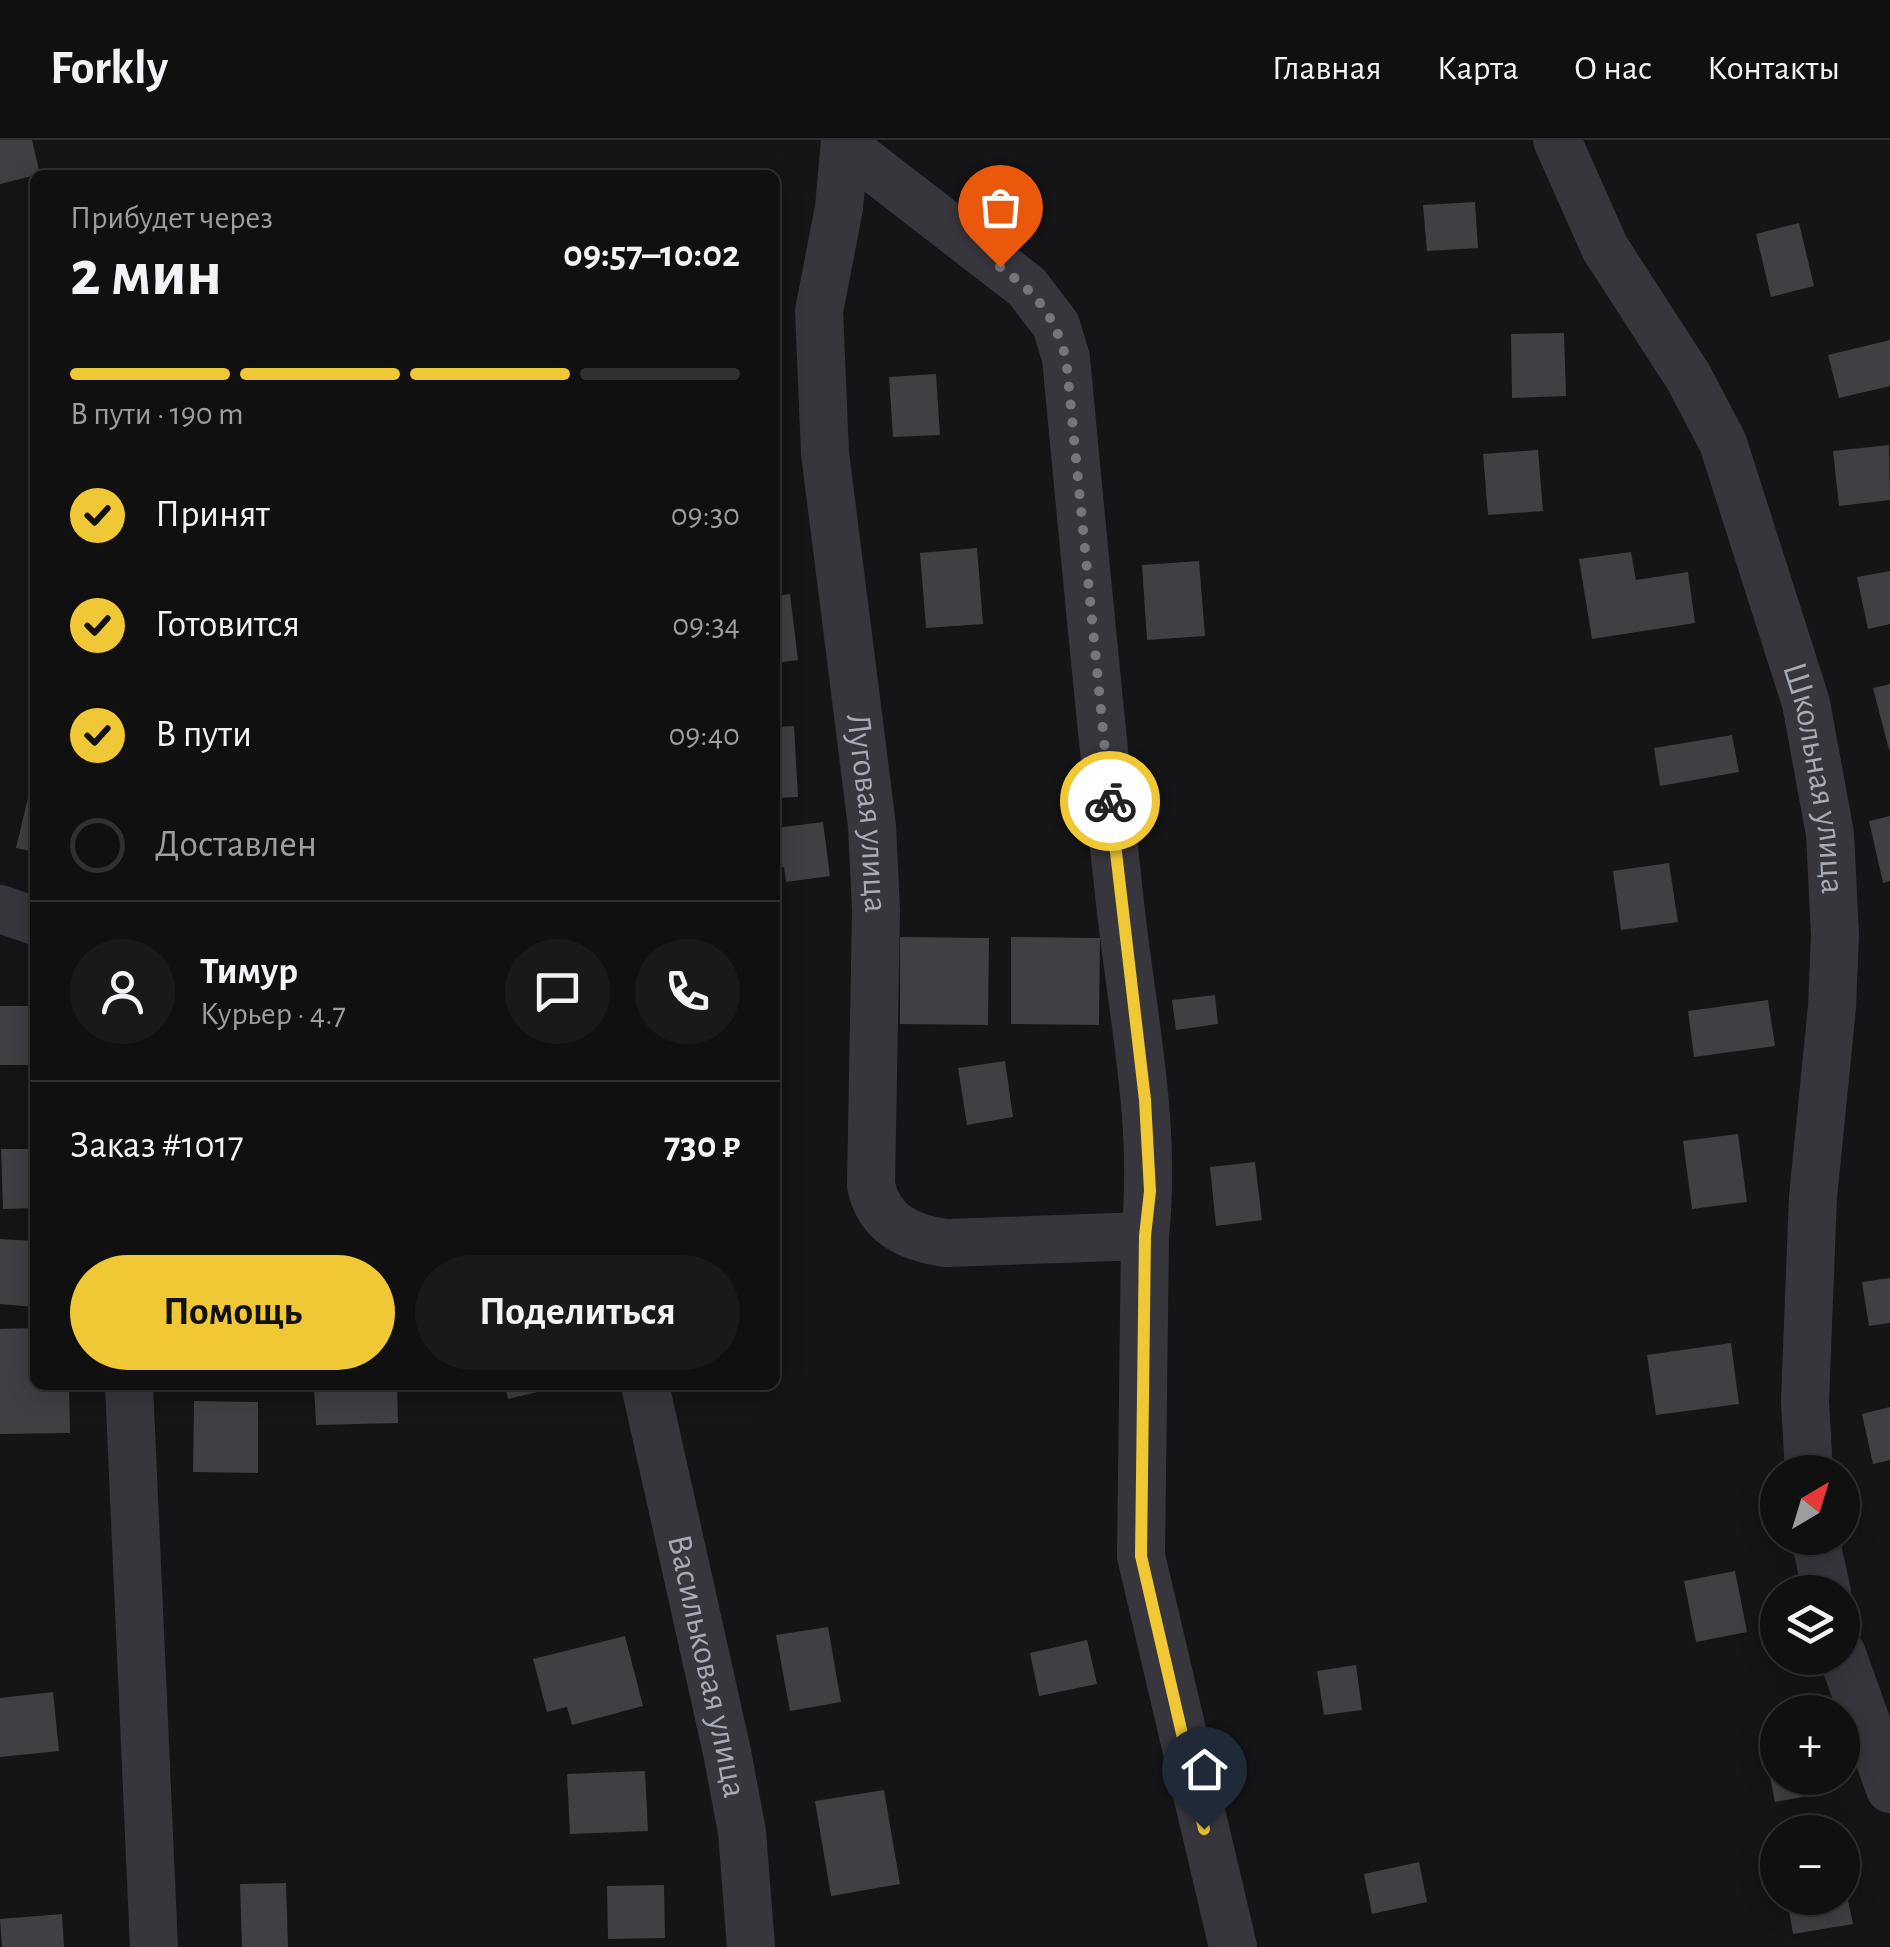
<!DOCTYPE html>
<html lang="ru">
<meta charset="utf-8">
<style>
:root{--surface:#101011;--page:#19191a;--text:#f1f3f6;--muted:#9c9d9f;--line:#303031;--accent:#f0c734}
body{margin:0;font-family:"Alegreya Sans",sans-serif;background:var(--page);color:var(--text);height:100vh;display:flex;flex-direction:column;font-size:38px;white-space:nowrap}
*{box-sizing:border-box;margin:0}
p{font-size:32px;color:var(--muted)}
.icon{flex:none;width:55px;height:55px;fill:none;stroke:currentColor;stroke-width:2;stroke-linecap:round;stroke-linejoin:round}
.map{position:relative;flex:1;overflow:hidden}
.sheet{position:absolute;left:30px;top:30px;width:750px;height:1220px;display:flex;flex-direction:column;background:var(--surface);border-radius:15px;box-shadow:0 5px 25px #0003,0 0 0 2px var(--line)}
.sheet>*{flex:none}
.needle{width:65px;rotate:38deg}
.tools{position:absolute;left:1760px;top:1315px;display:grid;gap:20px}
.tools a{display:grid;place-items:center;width:100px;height:100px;border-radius:50%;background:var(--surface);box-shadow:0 5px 25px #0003,0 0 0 2px var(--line);font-size:50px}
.pin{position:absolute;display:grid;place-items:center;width:85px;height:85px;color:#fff;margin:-102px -42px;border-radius:50% 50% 50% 0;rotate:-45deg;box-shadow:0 0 10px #0007}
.pin .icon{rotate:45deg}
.courier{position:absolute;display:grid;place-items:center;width:100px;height:100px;margin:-50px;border:8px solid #f0c734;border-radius:50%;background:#fff;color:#222;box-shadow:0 2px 12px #0007}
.headline em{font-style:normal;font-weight:700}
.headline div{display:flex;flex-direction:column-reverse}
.headline{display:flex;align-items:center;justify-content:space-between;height:170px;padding:0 40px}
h1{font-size:65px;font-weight:700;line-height:75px}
.bar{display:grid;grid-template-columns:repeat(4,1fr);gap:15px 10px;align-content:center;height:120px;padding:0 40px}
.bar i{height:12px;border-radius:8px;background:var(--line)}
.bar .on{background:var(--accent)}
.bar p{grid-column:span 4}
.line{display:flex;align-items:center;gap:25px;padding:0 40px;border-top:2px solid var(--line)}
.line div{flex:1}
.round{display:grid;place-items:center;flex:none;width:105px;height:105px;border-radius:52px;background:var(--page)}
ol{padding:0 40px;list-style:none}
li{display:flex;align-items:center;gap:30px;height:110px}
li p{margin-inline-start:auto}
li .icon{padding:10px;border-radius:50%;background:var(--accent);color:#111;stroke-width:4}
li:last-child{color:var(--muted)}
li i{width:55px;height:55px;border:5px solid var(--line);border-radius:50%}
.action{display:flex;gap:20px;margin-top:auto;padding:20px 40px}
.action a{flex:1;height:115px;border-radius:60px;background:var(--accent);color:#111;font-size:40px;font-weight:700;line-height:115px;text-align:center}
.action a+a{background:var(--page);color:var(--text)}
header{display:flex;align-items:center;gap:60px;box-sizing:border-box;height:140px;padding:0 50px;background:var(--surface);border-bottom:2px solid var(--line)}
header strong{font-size:48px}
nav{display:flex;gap:55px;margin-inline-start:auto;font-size:35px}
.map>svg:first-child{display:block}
.building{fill:#3f3f44}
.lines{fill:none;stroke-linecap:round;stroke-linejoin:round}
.minor{stroke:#36363c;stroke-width:48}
.done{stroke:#74767f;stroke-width:10;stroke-dasharray:0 18}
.route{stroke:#f0c734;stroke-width:12}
.labels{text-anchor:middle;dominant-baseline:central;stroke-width:9;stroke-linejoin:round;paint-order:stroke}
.street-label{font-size:35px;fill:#a7aab7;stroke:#101012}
</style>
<header>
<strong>Forkly</strong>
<nav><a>Главная</a><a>Карта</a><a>О нас</a><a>Контакты</a></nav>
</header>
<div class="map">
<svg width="1890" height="1807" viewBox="0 0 1890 1807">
<rect width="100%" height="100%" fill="#151517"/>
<!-- building -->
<path class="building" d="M0,0H32L40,34L0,44Z
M1475,62L1478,108L1427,111L1423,65Z
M1799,83L1814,146L1771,157L1756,94Z
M1564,193L1566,256L1512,258L1511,194Z
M1890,200V246L1839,258L1828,215Z
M936,234L940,295L893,297L889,237Z
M1889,305L1890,360L1839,366L1833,311Z
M1538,310L1543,371L1488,375L1483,314Z
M977,408L983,484L926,488L920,413Z
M1631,412L1636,440L1688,432L1695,483L1592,499L1579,419Z
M1199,421L1205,496L1147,500L1142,425Z
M1890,431V484L1868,489L1857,437Z
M790,454L798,520L775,523V456Z
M1890,544V610H1889L1873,548Z
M794,586L798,657L775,658V587Z
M1732,595L1739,632L1660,646L1654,608Z
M34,633H35V712L16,708Z
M1890,676V741L1883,743L1869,681Z
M823,682L830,736L786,742L784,727L775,728V688Z
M1669,723L1678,782L1621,790L1613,731Z
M900,797L989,798L988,885L900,884Z
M1011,797L1100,798L1099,885L1011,884Z
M1215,855L1218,884L1176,890L1172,860Z
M1768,860L1775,906L1694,917L1688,871Z
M0,866H35V925H0Z
M1005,921L1013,977L967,985L958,928Z
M1738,994L1747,1062L1692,1069L1683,1001Z
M1,1009H35V1068L3,1069Z
M1255,1022L1262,1080L1216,1086L1210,1027Z
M0,1099L35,1101V1167L0,1164Z
M1890,1138V1183L1869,1186L1862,1142Z
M35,1188V1245H69L70,1293L0,1294V1189Z
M1731,1203L1739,1264L1656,1275L1647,1215Z
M314,1245H397L398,1283L316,1285Z
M505,1245H562V1246L508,1259Z
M194,1261L258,1262V1333L193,1332Z
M1890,1267V1320L1873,1324L1862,1274Z
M1735,1431L1747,1492L1696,1502L1684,1441Z
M828,1487L841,1562L790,1571L776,1495Z
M625,1496L643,1566L572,1585L567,1567L547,1572L533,1519Z
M1087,1500L1097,1544L1039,1556L1030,1513Z
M1356,1525L1362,1570L1324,1575L1317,1531Z
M53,1552L59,1611L0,1617V1558Z
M1778,1620V1638H1820L1823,1653L1775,1662L1767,1622Z
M645,1631L648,1691L570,1694L567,1634Z
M884,1650L900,1744L831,1756L815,1661Z
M1419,1722L1427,1762L1372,1774L1364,1734Z
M1842,1732L1853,1784L1793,1794L1787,1758H1842Z
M286,1743L288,1807H242L240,1744Z
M664,1745L665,1798L608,1799L607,1746Z
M62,1774L64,1807H2L0,1779Z"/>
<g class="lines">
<!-- minor -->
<g class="minor">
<path id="s1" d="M845,0L839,68L819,171L825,313L872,686L876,770L871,1045C879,1085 910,1098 946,1103L1145,1096"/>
<path id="s2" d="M1557,0L1605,108L1689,238L1723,303L1806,563L1830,694L1835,795L1832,867L1813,1057L1805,1261L1809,1332"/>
<path d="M846,7L1027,147L1056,185L1066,218C1083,399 1100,581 1120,763C1132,874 1157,984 1145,1096L1141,1416L1233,1807"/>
<path d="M0,769L35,781"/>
<path d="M129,1245L154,1807"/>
<path id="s3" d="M645,1245L727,1612L742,1692L751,1807"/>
<path d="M1815,1398L1827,1452"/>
<path d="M1842,1514L1890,1649"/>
</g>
</g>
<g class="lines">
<!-- done -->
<path class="done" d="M1000,127C1037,154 1053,173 1066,218L1110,661"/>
<!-- route -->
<path class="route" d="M1110,661L1145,960L1150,1051L1145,1096L1141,1416L1204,1689"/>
</g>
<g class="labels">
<!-- street labels -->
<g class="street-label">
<text stroke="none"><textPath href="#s2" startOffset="695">Школьная улица</textPath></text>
<text stroke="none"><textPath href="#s1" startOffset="678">Луговая улица</textPath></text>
<text stroke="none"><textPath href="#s3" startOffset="288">Васильковая улица</textPath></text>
</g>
</g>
</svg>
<div class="tools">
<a><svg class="needle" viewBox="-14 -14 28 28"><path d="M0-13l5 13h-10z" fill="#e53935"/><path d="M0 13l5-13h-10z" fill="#9c9d9f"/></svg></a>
<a><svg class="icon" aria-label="layers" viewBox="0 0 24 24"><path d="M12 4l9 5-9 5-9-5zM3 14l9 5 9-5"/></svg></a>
<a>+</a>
<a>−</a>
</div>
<div class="pin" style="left:1000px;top:127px;background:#ea580c"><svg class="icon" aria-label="bag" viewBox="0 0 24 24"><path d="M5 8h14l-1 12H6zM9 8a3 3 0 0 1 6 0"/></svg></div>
<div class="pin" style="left:1204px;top:1689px;background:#1f2937"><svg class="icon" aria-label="home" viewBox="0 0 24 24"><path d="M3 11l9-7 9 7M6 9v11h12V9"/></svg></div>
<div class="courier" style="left:1110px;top:661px"><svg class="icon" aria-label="bike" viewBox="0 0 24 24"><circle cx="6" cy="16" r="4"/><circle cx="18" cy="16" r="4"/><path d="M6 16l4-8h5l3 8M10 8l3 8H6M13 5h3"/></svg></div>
<section class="sheet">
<div class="headline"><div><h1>2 мин</h1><p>Прибудет через</p></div><em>09:57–10:02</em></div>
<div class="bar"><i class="on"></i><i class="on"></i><i class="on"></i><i></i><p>В пути · 190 m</p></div>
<ol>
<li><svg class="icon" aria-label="check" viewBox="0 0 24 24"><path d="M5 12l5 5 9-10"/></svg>Принят<p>09:30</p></li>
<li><svg class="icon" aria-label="check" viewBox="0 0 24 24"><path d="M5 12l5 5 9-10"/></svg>Готовится<p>09:34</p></li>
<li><svg class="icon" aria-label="check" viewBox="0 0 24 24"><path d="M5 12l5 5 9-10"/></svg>В пути<p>09:40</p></li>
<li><i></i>Доставлен</li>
</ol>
<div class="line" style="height:180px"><a class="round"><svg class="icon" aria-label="person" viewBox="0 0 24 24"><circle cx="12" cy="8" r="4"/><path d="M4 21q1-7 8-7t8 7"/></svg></a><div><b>Тимур</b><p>Курьер · 4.7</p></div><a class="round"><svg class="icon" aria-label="chat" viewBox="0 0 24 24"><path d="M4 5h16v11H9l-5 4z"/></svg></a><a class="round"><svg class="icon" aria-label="phone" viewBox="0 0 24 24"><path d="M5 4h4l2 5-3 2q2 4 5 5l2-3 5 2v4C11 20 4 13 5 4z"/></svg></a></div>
<div class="line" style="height:130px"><div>Заказ #1017</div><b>730 ₽</b></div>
<div class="action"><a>Помощь</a><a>Поделиться</a></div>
</section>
</div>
